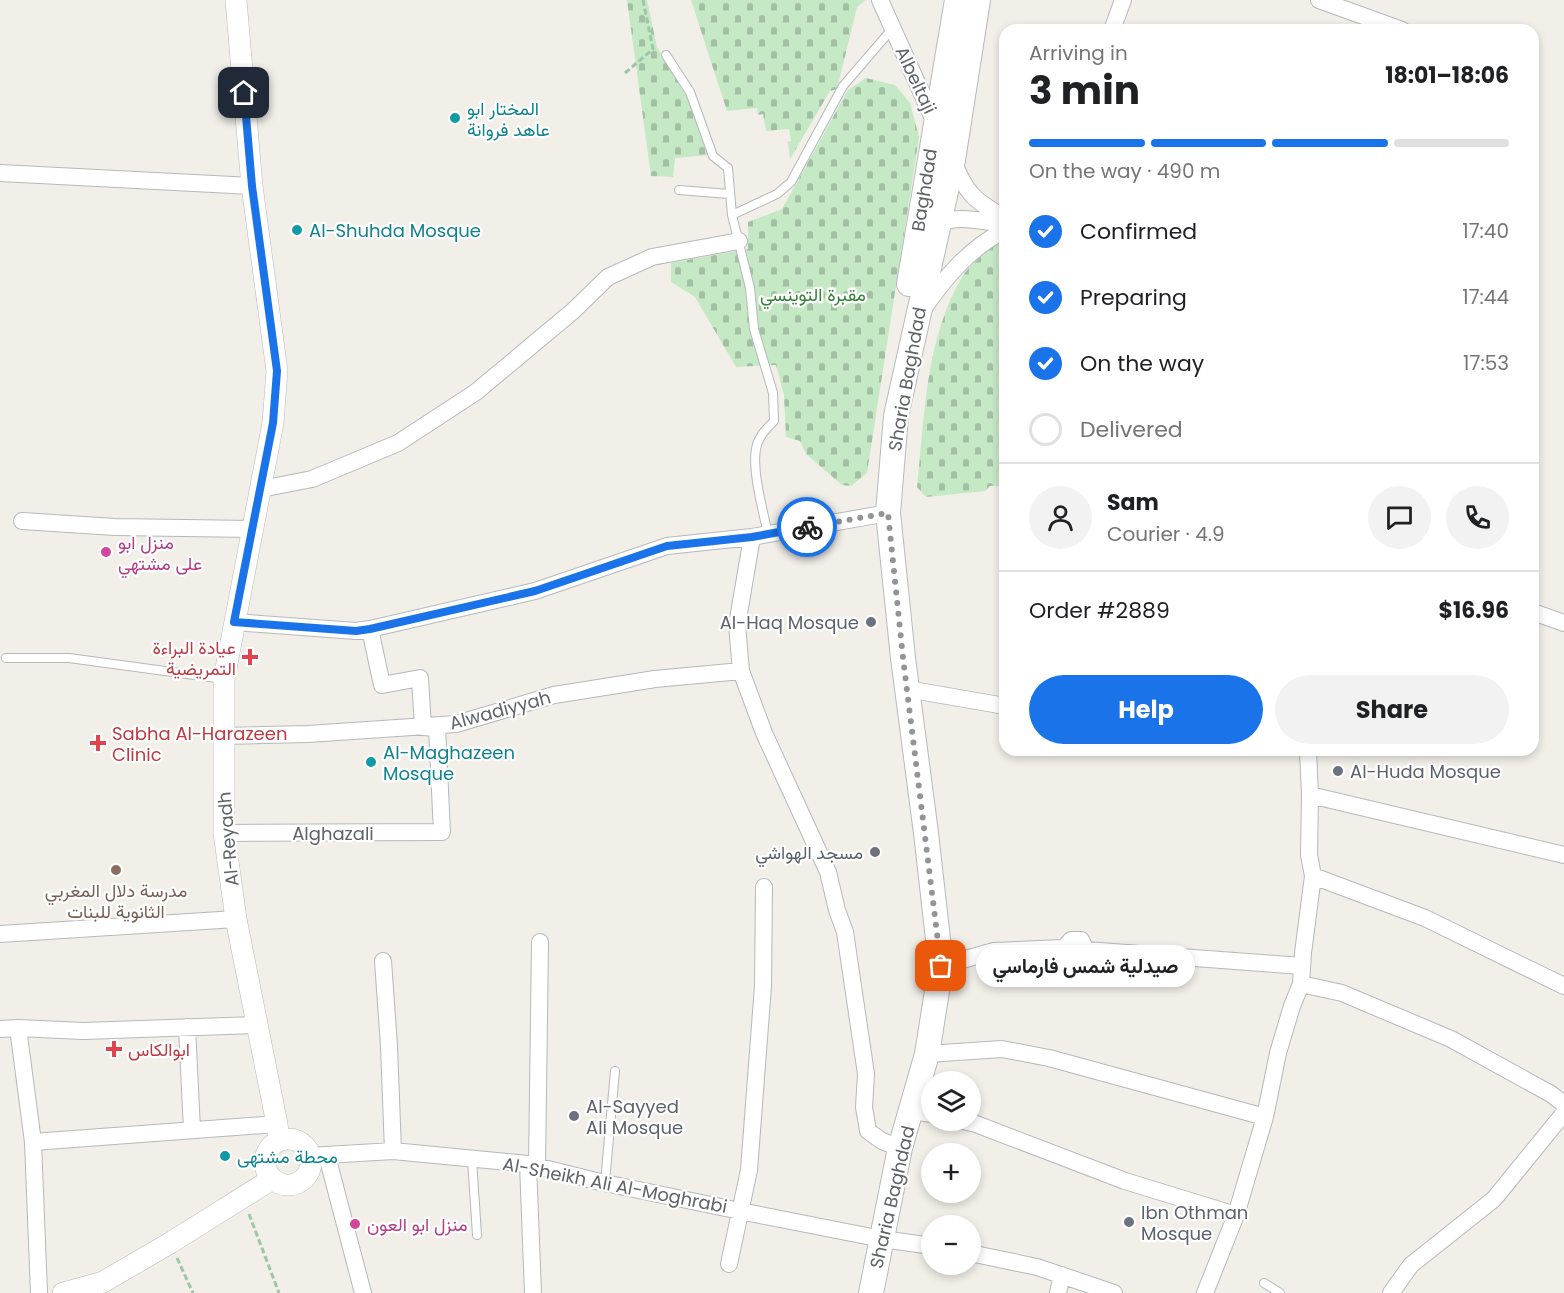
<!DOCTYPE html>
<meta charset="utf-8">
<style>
:root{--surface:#fff;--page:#f2f2f2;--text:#202124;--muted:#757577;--line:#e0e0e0;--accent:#1a73e8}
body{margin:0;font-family:Poppins,Vazirmatn,sans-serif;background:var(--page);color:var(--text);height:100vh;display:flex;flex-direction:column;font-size:22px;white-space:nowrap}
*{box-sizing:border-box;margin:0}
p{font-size:20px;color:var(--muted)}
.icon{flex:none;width:33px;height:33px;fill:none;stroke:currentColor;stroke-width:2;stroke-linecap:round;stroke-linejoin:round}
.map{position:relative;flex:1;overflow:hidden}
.side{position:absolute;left:999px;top:24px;width:540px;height:732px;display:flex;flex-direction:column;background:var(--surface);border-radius:18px;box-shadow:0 3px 9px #0003}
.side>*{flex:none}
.fabs{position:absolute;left:921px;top:1071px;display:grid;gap:12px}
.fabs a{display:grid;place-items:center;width:60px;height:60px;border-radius:50%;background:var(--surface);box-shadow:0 3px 9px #0003;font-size:30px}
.pin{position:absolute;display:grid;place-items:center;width:51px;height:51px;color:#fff;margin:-26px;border-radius:12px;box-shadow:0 3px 9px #0006}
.courier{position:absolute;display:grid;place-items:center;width:60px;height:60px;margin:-30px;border:4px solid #1a73e8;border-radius:50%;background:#fff;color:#222;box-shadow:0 2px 8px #0007}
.bubble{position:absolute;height:42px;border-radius:21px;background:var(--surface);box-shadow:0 3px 9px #0003;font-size:20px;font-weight:700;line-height:42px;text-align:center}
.overview em{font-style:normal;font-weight:700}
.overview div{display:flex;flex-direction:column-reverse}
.overview{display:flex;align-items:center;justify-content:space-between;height:102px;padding:0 30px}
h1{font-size:39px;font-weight:700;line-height:45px}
.bar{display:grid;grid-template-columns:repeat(4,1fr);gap:9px 6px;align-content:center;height:72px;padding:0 30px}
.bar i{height:8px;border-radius:4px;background:var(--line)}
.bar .active{background:var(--accent)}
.bar p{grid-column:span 4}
.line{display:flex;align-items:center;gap:15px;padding:0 30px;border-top:2px solid var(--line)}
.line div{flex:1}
.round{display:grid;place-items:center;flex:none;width:63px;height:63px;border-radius:32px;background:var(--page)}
ol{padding:0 30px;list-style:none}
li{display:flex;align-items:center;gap:18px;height:66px}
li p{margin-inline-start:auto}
li .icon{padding:6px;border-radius:50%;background:var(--accent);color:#fff;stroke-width:4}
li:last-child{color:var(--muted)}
li i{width:33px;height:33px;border:3px solid var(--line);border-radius:50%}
.cta{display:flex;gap:12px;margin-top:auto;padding:12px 30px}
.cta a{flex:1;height:69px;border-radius:36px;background:var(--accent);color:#fff;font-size:24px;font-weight:700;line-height:69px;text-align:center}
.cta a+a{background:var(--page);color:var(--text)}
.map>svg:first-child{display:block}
.cemetery{fill:url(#cemetery-stones)}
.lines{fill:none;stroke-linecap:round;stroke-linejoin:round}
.service-casing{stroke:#b5b8bc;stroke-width:10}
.minor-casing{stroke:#b5b8bc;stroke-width:18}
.tertiary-casing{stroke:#b5b8bc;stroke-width:22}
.secondary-casing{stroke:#b6babf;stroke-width:26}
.path{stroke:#9cc7a9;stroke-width:3;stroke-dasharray:6 3;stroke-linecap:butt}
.service{stroke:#fff;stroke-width:8}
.minor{stroke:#fff;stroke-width:16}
.tertiary{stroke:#fff;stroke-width:21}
.secondary{stroke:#fff;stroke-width:24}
.done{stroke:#929495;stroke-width:6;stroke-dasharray:0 10.8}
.route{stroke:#1a73e8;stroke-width:8}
.culture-dot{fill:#0f9aa8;stroke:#fff;stroke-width:2}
.hotel-dot{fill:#d1479c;stroke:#fff;stroke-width:2}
.worship-dot{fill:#6b7280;stroke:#fff;stroke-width:2}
.health-dot{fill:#e0444e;stroke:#fff;stroke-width:2}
.education-dot{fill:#8d6e63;stroke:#fff;stroke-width:2}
.labels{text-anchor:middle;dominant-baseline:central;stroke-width:4.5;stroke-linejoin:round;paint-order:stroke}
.street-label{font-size:18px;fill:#5f6368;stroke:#fff}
.culture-label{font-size:18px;fill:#0d838f;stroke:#fff;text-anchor:start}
.park-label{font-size:18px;fill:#348238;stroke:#fff}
.hotel-label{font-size:18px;fill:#b23c85;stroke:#fff;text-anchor:start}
.worship-label{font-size:18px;fill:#5b616d;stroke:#fff;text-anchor:start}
.health-label{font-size:18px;fill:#be3a42;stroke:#fff;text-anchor:start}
.education-label{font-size:18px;fill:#785e54;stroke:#fff}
</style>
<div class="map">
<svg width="1564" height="1293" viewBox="0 0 1564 1293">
<defs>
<pattern id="cemetery-stones" width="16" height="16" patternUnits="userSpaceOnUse" patternTransform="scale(1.5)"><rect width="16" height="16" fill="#c5e8c5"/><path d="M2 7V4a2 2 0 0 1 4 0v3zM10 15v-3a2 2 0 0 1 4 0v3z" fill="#a3c0a4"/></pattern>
</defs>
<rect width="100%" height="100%" fill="#f1efe8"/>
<!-- cemetery -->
<path class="cemetery" d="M627,0H647L657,47L687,97L709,155L675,158L673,177L651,176Z
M691,0H866L857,7L837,89L830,91L790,159L788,142L791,141L789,129L766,131L763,114L758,115L757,108L727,111Z
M866,78L895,85L910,103L919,137L867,473L851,486L842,485L806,454L800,441L786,437L784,395L776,365L736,367L695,297L671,282V263L748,249V222L782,209L848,90Z
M1005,238V486H990L985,491L926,497L917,487C925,416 925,337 964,274C971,263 994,246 1005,238Z"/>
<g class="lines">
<!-- service casing -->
<g class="service-casing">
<path id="service" d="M666,55L690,92L713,156L728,168L732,215L750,288L754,329L773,393L774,421C766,429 758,437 756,449C752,471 763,511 768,534
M679,190L729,194
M732,215L777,194L791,182L843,86L892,29
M6,658H69L224,679
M472,1159L477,1235
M605,1182L615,1071
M1264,1283L1280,1293"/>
</g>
<!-- minor casing -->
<g class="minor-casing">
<path id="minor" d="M880,0L936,125
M1319,0L1402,30
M1112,30L1123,0
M952,159C966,193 973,200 1005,218
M0,173L252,186
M937,225C958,213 982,222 1005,224
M924,308C946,276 970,248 1005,230
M261,489L312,479L398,443L476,392L573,311L608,277L652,257L739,241
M22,521L115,527L253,529
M752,537L737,625L741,671L764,733L828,872L837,910L845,932L866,1074L864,1107L868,1131L882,1141L900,1148
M1533,612L1564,623
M234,622L356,631L370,629L535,591L667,546L752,537L888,513
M907,689L1005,706
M223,736L308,734L456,724L554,695L655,679L741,671
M1310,795L1564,855
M224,833L442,832L437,728L423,727L420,678L382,685L370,629
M1313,876L1425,918L1564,986
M0,934L236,919
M383,961L389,1046L393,1151
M941,966L994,951L1064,948L1071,940H1081L1086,950L1302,966
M1301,984L1342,993L1451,1039L1551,1094L1564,1104
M187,1027L192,1130
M18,1028L33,1142L39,1293
M0,1029L18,1028L83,1031L258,1025
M927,1054L1002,1049L1049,1058L1265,1117
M912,1111L932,1114
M959,1120L976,1124L1125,1181L1236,1215
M33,1142L277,1124
M309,1156L393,1151L528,1164L600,1182L740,1211L882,1239L932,1246
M327,1156L363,1293
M528,1164L533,1293
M537,1166L540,942
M970,1253L1037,1267L1114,1293
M729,1264L749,1170L763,986L764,887
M1058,1293L1062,1275
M1205,1293L1236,1215L1265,1117L1278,1053L1292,1006L1301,984L1303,953L1313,876L1309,855L1310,795L1308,750
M1391,1293L1411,1265L1494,1199L1564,1113"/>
</g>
<!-- tertiary casing -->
<g class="tertiary-casing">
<path id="tertiary" d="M236,0L252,186L277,371L273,423L224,679V833L236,919L277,1124L279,1141
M265 1162a23 23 0 1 1 46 0a23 23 0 1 1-46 0Z
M63,1293L103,1282L170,1243L272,1179"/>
</g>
<!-- secondary casing -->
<g class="secondary-casing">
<path id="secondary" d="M909,284L957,0
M871,1293L900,1148L927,1054L941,966L926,833L903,658L888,513L896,416L953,160L978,0"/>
</g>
<!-- path -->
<path class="path" d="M625,73L653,49L643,0
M249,1214L279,1293
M177,1258L193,1293"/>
<!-- service -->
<use href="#service" class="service"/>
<!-- minor -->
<use href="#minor" class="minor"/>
<!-- tertiary -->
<use href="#tertiary" class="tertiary"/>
<!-- secondary -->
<use href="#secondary" class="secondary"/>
</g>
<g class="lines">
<!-- done -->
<path class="done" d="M807,527L888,513L903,658L941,966"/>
<!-- route -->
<path class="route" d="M244,93L252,186L277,371L273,423L234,622L356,631L370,629L535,591L667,546L752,537L807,527"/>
</g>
<!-- markers -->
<g class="culture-dot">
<circle cx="455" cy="118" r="6"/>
<circle cx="297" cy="230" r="6"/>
<circle cx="371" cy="762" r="6"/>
<circle cx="225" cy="1156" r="6"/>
</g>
<g class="hotel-dot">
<circle cx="106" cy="552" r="6"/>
<circle cx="355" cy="1224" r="6"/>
</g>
<g class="worship-dot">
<circle cx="871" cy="622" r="6"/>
<circle cx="1338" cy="771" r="6"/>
<circle cx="875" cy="852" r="6"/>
<circle cx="574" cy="1116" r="6"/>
<circle cx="1129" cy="1222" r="6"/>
</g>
<g class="health-dot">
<path d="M247 648h6v6h6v6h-6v6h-6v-6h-6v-6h6z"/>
<path d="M95 734h6v6h6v6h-6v6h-6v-6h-6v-6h6z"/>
<path d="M111 1040h6v6h6v6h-6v6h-6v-6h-6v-6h6z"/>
</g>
<circle class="education-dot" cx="116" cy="870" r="6"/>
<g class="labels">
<!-- street labels -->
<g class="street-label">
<text transform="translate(916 80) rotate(65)">Albeltaji</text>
<text transform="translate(924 190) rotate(-81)">Baghdad</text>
<text transform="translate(907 379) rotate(-80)">Sharia Baghdad</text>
<text transform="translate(500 710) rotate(-15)">Alwadiyyah</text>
<text x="333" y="833">Alghazali</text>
<text transform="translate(228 839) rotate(-95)">Al-Reyadh</text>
<text transform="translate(615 1185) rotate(11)">Al-Sheikh Ali Al-Moghrabi</text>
<text transform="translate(892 1197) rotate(-77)">Sharia Baghdad</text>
</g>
<!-- culture labels -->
<g class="culture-label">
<text x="467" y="108">المختار ابو<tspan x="467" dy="21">عاهد فروانة</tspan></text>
<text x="309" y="230">Al-Shuhda Mosque</text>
<text x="383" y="752">Al-Maghazeen<tspan x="383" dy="21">Mosque</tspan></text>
<text x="237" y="1156">محطة مشتهى</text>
</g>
<!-- park labels -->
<g class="park-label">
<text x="813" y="294">مقبرة التوينسي</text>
</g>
<!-- hotel labels -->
<g class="hotel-label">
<text x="118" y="542">منزل ابو<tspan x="118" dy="21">على مشتهي</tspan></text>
<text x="367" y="1224">منزل ابو العون</text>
</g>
<!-- worship labels -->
<g class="worship-label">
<text x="859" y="622" text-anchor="end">Al-Haq Mosque</text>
<text x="1350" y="771">Al-Huda Mosque</text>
<text x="863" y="852" text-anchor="end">مسجد الهواشي</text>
<text x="586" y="1106">Al-Sayyed<tspan x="586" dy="21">Ali Mosque</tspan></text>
<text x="1141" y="1212">Ibn Othman<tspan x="1141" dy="21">Mosque</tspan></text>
</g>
<!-- health labels -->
<g class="health-label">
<text x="236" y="647" text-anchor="end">عيادة البراءة<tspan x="236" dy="21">التمريضية</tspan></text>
<text x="112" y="733">Sabha Al-Harazeen<tspan x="112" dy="21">Clinic</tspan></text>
<text x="128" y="1049">ابوالكاس</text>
</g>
<!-- education labels -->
<g class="education-label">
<text x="116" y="890">مدرسة دلال المغربي<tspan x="116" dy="21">الثانوية للبنات</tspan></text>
</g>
</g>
</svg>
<div class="fabs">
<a><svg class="icon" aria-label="layers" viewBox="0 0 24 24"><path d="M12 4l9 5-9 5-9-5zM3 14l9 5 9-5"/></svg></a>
<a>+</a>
<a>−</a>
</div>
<div class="pin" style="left:941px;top:966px;background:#ea580c"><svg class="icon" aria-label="bag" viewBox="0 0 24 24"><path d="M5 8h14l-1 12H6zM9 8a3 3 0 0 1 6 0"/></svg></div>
<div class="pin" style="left:244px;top:93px;background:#1f2937"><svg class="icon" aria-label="home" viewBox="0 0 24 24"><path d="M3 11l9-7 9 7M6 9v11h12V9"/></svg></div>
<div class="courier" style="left:807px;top:527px"><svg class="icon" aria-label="bike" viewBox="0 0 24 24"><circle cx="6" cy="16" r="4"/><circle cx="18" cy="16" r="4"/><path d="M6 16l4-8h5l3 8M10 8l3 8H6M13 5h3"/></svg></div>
<div class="bubble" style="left:976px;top:945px;width:219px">صيدلية شمس فارماسي</div>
<section class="side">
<div class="overview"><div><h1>3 min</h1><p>Arriving in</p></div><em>18:01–18:06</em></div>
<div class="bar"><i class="active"></i><i class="active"></i><i class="active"></i><i></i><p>On the way · 490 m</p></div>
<ol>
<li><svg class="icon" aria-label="check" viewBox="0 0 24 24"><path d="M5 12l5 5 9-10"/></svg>Confirmed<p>17:40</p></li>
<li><svg class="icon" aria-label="check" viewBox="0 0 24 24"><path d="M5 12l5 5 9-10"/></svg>Preparing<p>17:44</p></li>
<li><svg class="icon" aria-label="check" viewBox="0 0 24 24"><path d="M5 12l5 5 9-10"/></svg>On the way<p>17:53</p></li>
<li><i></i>Delivered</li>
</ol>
<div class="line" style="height:108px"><a class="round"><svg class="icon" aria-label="person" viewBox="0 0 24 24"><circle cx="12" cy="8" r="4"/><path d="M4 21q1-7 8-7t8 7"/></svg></a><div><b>Sam</b><p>Courier · 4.9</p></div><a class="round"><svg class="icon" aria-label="chat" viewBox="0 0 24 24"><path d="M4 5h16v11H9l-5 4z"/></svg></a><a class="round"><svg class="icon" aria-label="phone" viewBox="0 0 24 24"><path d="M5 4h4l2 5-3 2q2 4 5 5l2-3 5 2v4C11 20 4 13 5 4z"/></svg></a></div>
<div class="line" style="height:78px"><div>Order #2889</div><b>$16.96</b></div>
<div class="cta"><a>Help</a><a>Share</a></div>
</section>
</div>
